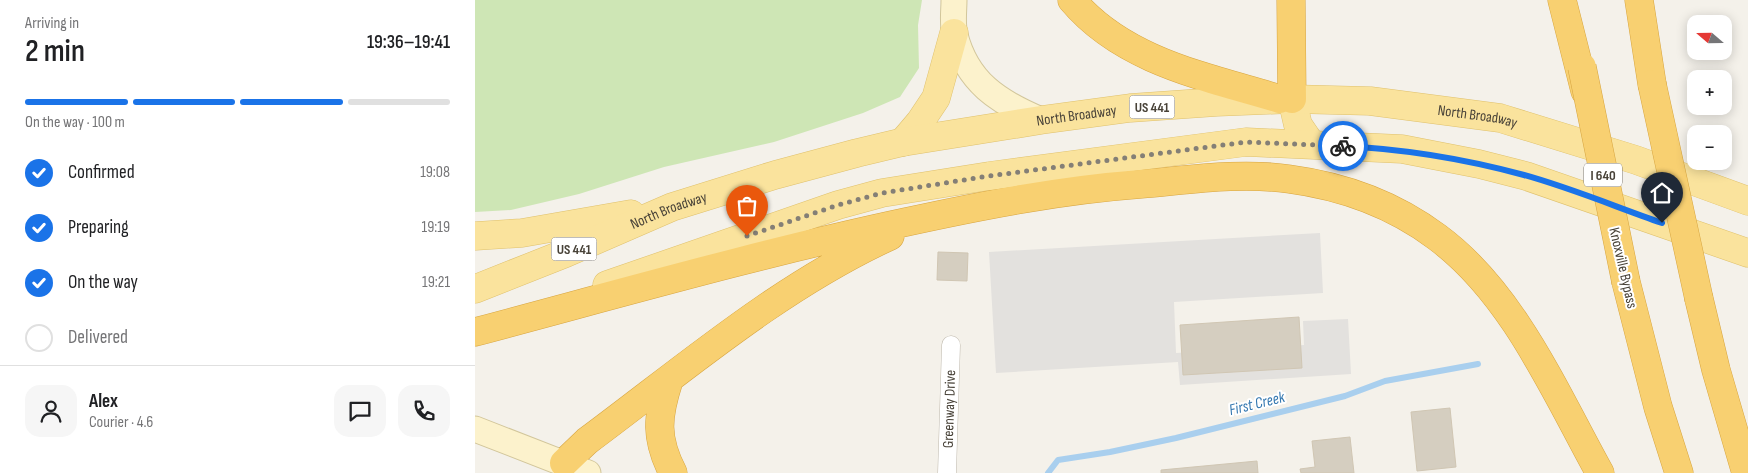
<!DOCTYPE html>
<meta charset="utf-8">
<style>
:root{--surface:#fff;--page:#f6f6f6;--text:#202124;--muted:#757577;--line:#e0e0e0;--accent:#1a73e8}
body{margin:0;font-family:"Sofia Sans Condensed",sans-serif;background:var(--page);color:var(--text);height:100vh;display:flex;flex-direction:column;font-size:19px;white-space:nowrap}
*{box-sizing:border-box;margin:0}
p{font-size:16px;color:var(--muted)}
.icon{flex:none;width:28px;height:28px;fill:none;stroke:currentColor;stroke-width:2;stroke-linecap:round;stroke-linejoin:round}
.map{position:relative;flex:1;overflow:hidden}
.side{display:flex;flex-direction:column;background:var(--surface);width:475px}
.side>*{flex:none}
.needle{width:32px;rotate:290deg}
.controls{position:absolute;left:1212px;top:15px;display:grid;gap:10px}
.controls a{display:grid;place-items:center;width:45px;height:45px;border-radius:10px;background:var(--surface);box-shadow:0 2px 12px #0003;font-size:25px}
.pin{position:absolute;display:grid;place-items:center;width:42px;height:42px;color:#fff;margin:-51px -21px;border-radius:50% 50% 50% 0;rotate:-45deg;box-shadow:0 0 5px #0007}
.pin .icon{rotate:45deg}
.courier{position:absolute;display:grid;place-items:center;width:50px;height:50px;margin:-25px;border:4px solid #1a73e8;border-radius:50%;background:#fff;color:#222;box-shadow:0 1px 6px #0007}
.head em{font-style:normal;font-weight:600}
.head div{display:flex;flex-direction:column-reverse}
.head{display:flex;align-items:center;justify-content:space-between;height:85px;padding:0 25px}
h1{font-size:32px;font-weight:600;line-height:38px}
.bar{display:grid;grid-template-columns:repeat(4,1fr);gap:8px 5px;align-content:center;height:60px;padding:0 25px}
.bar i{height:6px;border-radius:4px;background:var(--line)}
.bar .active{background:var(--accent)}
.bar p{grid-column:span 4}
.line{display:flex;align-items:center;gap:12px;padding:0 25px;border-top:1px solid var(--line)}
.line div{flex:1}
.round{display:grid;place-items:center;flex:none;width:52px;height:52px;border-radius:15px;background:var(--page)}
ol{padding:0 25px;list-style:none}
li{display:flex;align-items:center;gap:15px;height:55px}
li p{margin-inline-start:auto}
li .icon{padding:5px;border-radius:50%;background:var(--accent);color:#fff;stroke-width:4}
li:last-child{color:var(--muted)}
li i{width:28px;height:28px;border:2px solid var(--line);border-radius:50%}
main{display:flex;flex:1;min-height:0}
.map>svg:first-child{display:block}
.green{fill:#cee6b5}
.parking{fill:#e3e1de}
.lines{fill:none;stroke-linecap:round;stroke-linejoin:round}
.stream{stroke:#a9cfee;stroke-width:6}
.building{fill:#d5cec0;stroke:#d0c6b3}
.street-casing{stroke:#bfb9ad;stroke-width:19}
.secondary-casing{stroke:#d2c69b;stroke-width:27}
.primary-casing{stroke:#dfc16d;stroke-width:29}
.highway-casing{stroke:#d7a541;stroke-width:29}
.street{stroke:#fff;stroke-width:18}
.secondary{stroke:#fcf2cc;stroke-width:25}
.primary{stroke:#fae39d;stroke-width:28}
.highway{stroke:#f8d071;stroke-width:28}
.highway-bridge-casing{stroke:#d7a541;stroke-width:29;stroke-linecap:butt}
.highway-bridge{stroke:#f8d071;stroke-width:28}
.done{stroke:#847f76;stroke-width:5;stroke-dasharray:0 9}
.route{stroke:#1a73e8;stroke-width:6}
.labels{text-anchor:middle;dominant-baseline:central;stroke-width:4;stroke-linejoin:round;paint-order:stroke}
.shield{fill:#fff;stroke:#7f7b74;stroke-width:1}
.shield-label{font-size:14px;font-weight:bold;fill:#484238}
.street-label{font-size:15px;fill:#484238;stroke:#fff}
.water-label{font-size:16px;font-style:italic;fill:#3578b0;stroke:#fff}
</style>
<main>
<section class="side">
<div class="head"><div><h1>2 min</h1><p>Arriving in</p></div><em>19:36–19:41</em></div>
<div class="bar"><i class="active"></i><i class="active"></i><i class="active"></i><i></i><p>On the way · 100 m</p></div>
<ol>
<li><svg class="icon" aria-label="check" viewBox="0 0 24 24"><path d="M5 12l5 5 9-10"/></svg>Confirmed<p>19:08</p></li>
<li><svg class="icon" aria-label="check" viewBox="0 0 24 24"><path d="M5 12l5 5 9-10"/></svg>Preparing<p>19:19</p></li>
<li><svg class="icon" aria-label="check" viewBox="0 0 24 24"><path d="M5 12l5 5 9-10"/></svg>On the way<p>19:21</p></li>
<li><i></i>Delivered</li>
</ol>
<div class="line" style="height:90px"><a class="round"><svg class="icon" aria-label="person" viewBox="0 0 24 24"><circle cx="12" cy="8" r="4"/><path d="M4 21q1-7 8-7t8 7"/></svg></a><div><b>Alex</b><p>Courier · 4.6</p></div><a class="round"><svg class="icon" aria-label="chat" viewBox="0 0 24 24"><path d="M4 5h16v11H9l-5 4z"/></svg></a><a class="round"><svg class="icon" aria-label="phone" viewBox="0 0 24 24"><path d="M5 4h4l2 5-3 2q2 4 5 5l2-3 5 2v4C11 20 4 13 5 4z"/></svg></a></div>
</section>
<div class="map">
<svg width="1273" height="473" viewBox="0 0 1273 473">
<rect width="100%" height="100%" fill="#f4f1ea"/>
<!-- green -->
<path class="green" d="M0,0H447L443,25L444,68L425,97L388,113L299,142L189,167L104,194L36,210L0,212Z"/>
<!-- parking -->
<path class="parking" d="M845,233L848,293L699,302L701,353L829,345L828,321L873,319L876,374L705,385L703,362L521,373L514,252Z"/>
<g class="lines">
<!-- stream -->
<path class="stream" d="M573,473L583,460L635,452L701,438L870,396L910,381L1003,364"/>
</g>
<!-- building -->
<path class="building" d="M463,252L493,253L492,281L462,280Z
M824,317L827,368L708,375L705,325Z
M975,408L981,467L942,471L936,412Z
M875,437L879,473H826L825,469L840,467L837,441Z
M782,461L783,473H686V470Z"/>
<g class="lines">
<!-- street casing -->
<g class="street-casing">
<g id="street">
<path id="s1" d="M472,473L476,345"/>
</g>
</g>
<!-- secondary casing -->
<g class="secondary-casing">
<path id="secondary" d="M479,0C479,11 477,24 480,35C492,82 523,102 566,120
M0,429L113,473"/>
</g>
<!-- primary casing -->
<g class="primary-casing">
<g id="primary">
<path d="M817,99L823,125L836,144"/>
<path d="M428,142L445,122L461,98L479,33"/>
<path d="M0,236L47,233L156,214"/>
<path d="M132,285L363,205L407,193L514,176L771,142L927,149L1004,164L1051,176L1273,253"/>
<path id="s2" d="M0,289L91,253L197,207L300,175L382,153L428,142L566,120L655,108L741,102L817,99L895,101L1025,118L1161,160L1273,201"/>
</g>
</g>
<!-- highway casing -->
<g class="highway-casing">
<path id="highway" d="M597,0C649,62 733,77 805,99
M816,0L817,99
M1087,0L1110,91
M1164,0L1177,84
M1151,282L1183,407L1204,473
M1224,299L1241,370L1271,473
M0,332C143,294 286,253 431,222C509,205 586,190 666,184C714,180 765,172 814,179C867,186 918,204 962,237C1038,293 1080,392 1125,473
M194,380C182,417 180,438 198,473
M89,463L112,441C209,369 304,287 415,236"/>
</g>
<!-- street -->
<use href="#street" class="street"/>
<!-- secondary -->
<use href="#secondary" class="secondary"/>
<!-- primary -->
<use href="#primary" class="primary"/>
<!-- highway -->
<use href="#highway" class="highway"/>
<!-- highway-bridge casing -->
<g class="highway-bridge-casing">
<path id="highway-bridge" d="M1107,67L1151,282
M1177,84L1224,299"/>
</g>
<!-- highway-bridge -->
<use href="#highway-bridge" class="highway-bridge"/>
</g>
<g class="lines">
<!-- done -->
<path class="done" d="M272,236L363,205L407,193L514,176L771,142L868,146"/>
<!-- route -->
<path class="route" d="M868,146C930,149 990,159 1049,175C1096,188 1141,207 1187,223"/>
</g>
<g class="labels">
<!-- shield labels -->
<g class="shield">
<rect x="654.5" y="95.5" width="45" height="23" rx="4"/>
<rect x="1109" y="163.5" width="38" height="23" rx="4"/>
<rect x="76.5" y="237.5" width="45" height="23" rx="4"/>
</g>
<g class="shield-label">
<text x="677" y="107">US 441</text>
<text x="1128" y="175">I 640</text>
<text x="99" y="249">US 441</text>
</g>
<!-- street labels -->
<g class="street-label">
<text stroke="none"><textPath href="#s2" startOffset="629">North Broadway</textPath></text>
<text stroke="none"><textPath href="#s2" startOffset="1032">North Broadway</textPath></text>
<text stroke="none"><textPath href="#s2" startOffset="209">North Broadway</textPath></text>
<text transform="translate(1148 268) rotate(77)">Knoxville Bypass</text>
<text stroke="none"><textPath href="#s1" startOffset="64">Greenway Drive</textPath></text>
</g>
<!-- water labels -->
<g class="water-label">
<text transform="translate(782 404) rotate(-14)">First Creek</text>
</g>
</g>
</svg>
<div class="controls">
<a><svg class="needle" viewBox="-14 -14 28 28"><path d="M0-13l5 13h-10z" fill="#e53935"/><path d="M0 13l5-13h-10z" fill="#757577"/></svg></a>
<a>+</a>
<a>−</a>
</div>
<div class="pin" style="left:272px;top:236px;background:#ea580c"><svg class="icon" aria-label="bag" viewBox="0 0 24 24"><path d="M5 8h14l-1 12H6zM9 8a3 3 0 0 1 6 0"/></svg></div>
<div class="pin" style="left:1187px;top:223px;background:#1f2937"><svg class="icon" aria-label="home" viewBox="0 0 24 24"><path d="M3 11l9-7 9 7M6 9v11h12V9"/></svg></div>
<div class="courier" style="left:868px;top:146px"><svg class="icon" aria-label="bike" viewBox="0 0 24 24"><circle cx="6" cy="16" r="4"/><circle cx="18" cy="16" r="4"/><path d="M6 16l4-8h5l3 8M10 8l3 8H6M13 5h3"/></svg></div>
</div>
</main>
